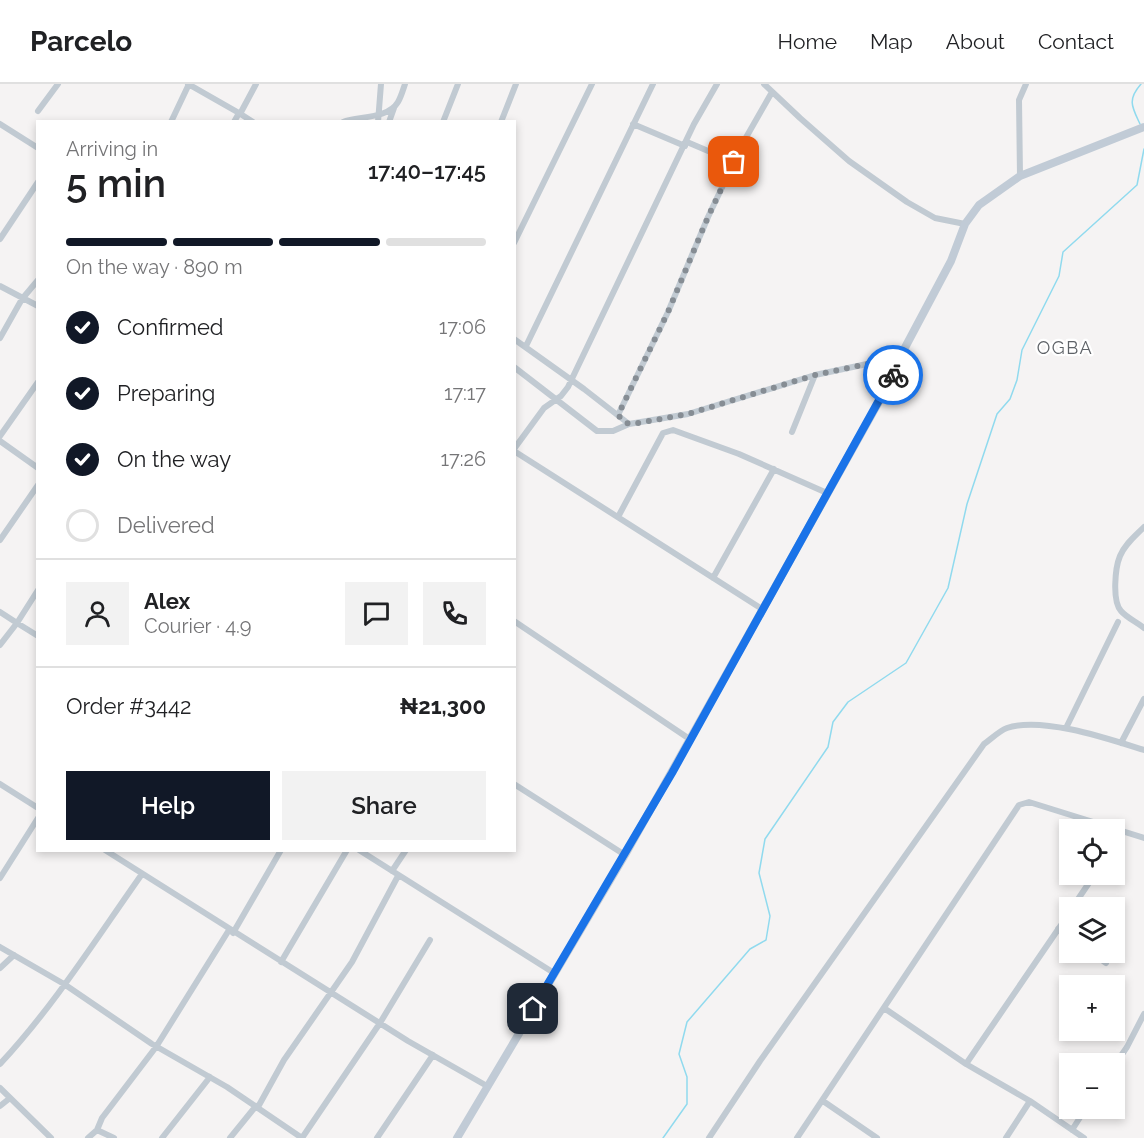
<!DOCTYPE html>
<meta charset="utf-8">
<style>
:root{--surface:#fff;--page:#f2f2f2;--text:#202124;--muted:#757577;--line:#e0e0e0;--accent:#111827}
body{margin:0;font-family:Raleway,sans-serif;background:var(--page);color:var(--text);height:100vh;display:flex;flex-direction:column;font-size:22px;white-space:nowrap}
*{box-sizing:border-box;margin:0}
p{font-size:20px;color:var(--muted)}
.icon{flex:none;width:33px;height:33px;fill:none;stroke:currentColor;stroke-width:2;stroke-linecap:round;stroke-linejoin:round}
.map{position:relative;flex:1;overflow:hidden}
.drawer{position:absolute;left:36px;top:36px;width:480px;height:732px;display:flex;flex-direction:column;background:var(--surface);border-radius:0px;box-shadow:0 3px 9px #0003}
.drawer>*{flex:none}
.controls{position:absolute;left:1059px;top:735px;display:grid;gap:12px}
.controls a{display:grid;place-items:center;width:66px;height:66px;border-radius:0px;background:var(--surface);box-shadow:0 3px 9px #0003;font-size:30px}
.pin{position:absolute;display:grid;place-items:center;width:51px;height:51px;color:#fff;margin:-26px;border-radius:12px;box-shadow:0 3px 9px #0006}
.courier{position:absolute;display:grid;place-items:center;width:60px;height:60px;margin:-30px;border:4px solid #1a73e8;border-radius:50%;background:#fff;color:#222;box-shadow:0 2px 8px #0007}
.head em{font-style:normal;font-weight:600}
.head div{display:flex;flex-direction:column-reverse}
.head{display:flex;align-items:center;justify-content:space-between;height:102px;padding:0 30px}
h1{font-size:39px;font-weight:600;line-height:45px}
.bar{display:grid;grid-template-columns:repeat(4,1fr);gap:9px 6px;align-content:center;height:72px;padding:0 30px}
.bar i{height:8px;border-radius:4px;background:var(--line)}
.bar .current{background:var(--accent)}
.bar p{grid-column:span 4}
.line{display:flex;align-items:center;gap:15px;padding:0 30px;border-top:2px solid var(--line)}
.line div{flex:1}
.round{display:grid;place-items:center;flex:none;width:63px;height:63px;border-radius:0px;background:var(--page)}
ol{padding:0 30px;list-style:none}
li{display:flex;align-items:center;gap:18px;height:66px}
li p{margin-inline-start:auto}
li .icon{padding:6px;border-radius:50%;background:var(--accent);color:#fff;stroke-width:4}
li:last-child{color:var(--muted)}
li i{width:33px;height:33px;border:3px solid var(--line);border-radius:50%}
.action{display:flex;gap:12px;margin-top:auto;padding:12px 30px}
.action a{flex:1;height:69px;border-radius:0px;background:var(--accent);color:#fff;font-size:24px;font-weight:600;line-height:69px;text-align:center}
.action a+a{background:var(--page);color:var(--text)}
header{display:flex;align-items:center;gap:36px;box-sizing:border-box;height:84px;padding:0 30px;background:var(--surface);border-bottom:2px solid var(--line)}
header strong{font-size:28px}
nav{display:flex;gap:33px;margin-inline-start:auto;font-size:21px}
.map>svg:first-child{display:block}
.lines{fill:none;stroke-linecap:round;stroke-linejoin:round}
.stream{stroke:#90daee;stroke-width:1.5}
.street{stroke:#c1cad2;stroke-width:6}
.secondary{stroke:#c1cbd6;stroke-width:8}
.done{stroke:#868d94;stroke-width:6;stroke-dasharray:0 10.8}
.route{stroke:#1a73e8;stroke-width:8}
.labels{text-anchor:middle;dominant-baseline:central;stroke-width:4.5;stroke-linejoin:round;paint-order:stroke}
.quarter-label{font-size:18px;letter-spacing:1.5px;fill:#5f6368;stroke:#fff}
</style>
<header>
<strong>Parcelo</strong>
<nav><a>Home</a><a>Map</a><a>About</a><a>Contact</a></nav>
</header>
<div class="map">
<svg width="1144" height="1054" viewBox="0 0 1144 1054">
<rect width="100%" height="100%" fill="#f5f3f3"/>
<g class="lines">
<!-- stream -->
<path class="stream" d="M1140,40C1132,23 1127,16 1141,0
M663,1054L687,1020V993L679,970L687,938L750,865L766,856L770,832L759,789L765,755L828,663L833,638L848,618L906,579L948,504L967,420L997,330L1010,315L1017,296L1022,266L1059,192L1063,168L1137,101L1144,65"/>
<!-- street -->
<path class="street" d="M188,0L239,29
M764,0L800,34L849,77L907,118L935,134L965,140
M38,27L58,0
M240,30L256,0
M171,38L189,0
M234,38L239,29L253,38
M343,38C359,32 388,35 398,18C401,13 403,6 405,0
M378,38L381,0
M389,38L394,24
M443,38L458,0
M501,38L516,0
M0,40L38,64
M633,40L685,62
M687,58L734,78
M1020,92L1019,16L1026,0
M0,155L38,98
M514,159L592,0
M0,202L38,222
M0,254L22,215L38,196
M514,255L584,305L629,340L688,330L815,291L900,273
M526,262L653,0
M514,283L597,347H613L629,340
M618,331L668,228L708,133L744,57L772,8
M792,348L815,291
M0,352L38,298
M0,357L38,384
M514,365L544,324L561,312L568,303L694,40L717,0
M514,367L762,525
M618,433L663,349L673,346L739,370L827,409
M1144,443C1135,452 1125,460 1120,472C1115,484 1112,517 1121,527C1127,534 1137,538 1144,544
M0,456L38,401
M713,494L774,385
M0,528L17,539L38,506
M514,537L691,656
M0,561L17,539L38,552
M1066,644L1118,538
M1121,659L1144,615
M0,700L38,724
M514,700L625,771
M1114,761L1123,748
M105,766L408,957L487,1002
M359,766L554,889
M392,787L406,766
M0,794L38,734
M1072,824L1095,790
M1058,845L1070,853
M233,849L281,766
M0,863L64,900L152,960L227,1003L302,1054
M1091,868L1106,879
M281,878L347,766
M0,884L14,871
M884,924L966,980L1030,1017
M0,980C54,922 96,855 142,790
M966,980L1070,828
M1114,982L1127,963L1144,930
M0,1004L51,1054
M823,1017L877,1054
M0,1022L10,1014
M258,1023L284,976L352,878L398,792
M97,1046L102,1034L156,963L229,846
M1072,1046L1086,1024
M88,1054L97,1046L114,1054
M162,1054L210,993
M230,1054L256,1022
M302,1054L380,939L430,856
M377,1054L433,971
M709,1054L760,977L984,660C991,655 999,647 1007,644C1042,632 1109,655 1144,666
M797,1054L1019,721L1029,718L1144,754
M1006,1054L1030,1017L1084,1054"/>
<!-- secondary -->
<path class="secondary" d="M457,1054L625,771L890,298L900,273L951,177L965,140L979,121L1020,92L1144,43"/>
</g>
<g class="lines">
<!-- done -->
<path class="done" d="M734,78L708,133L668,228L618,331L625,339L633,340L688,330L815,291L900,273L893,291"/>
<!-- route -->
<path class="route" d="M533,925L672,689L893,291"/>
</g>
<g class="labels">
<!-- quarter labels -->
<g class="quarter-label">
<text x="1065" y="263">OGBA</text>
</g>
</g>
</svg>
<div class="controls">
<a><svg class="icon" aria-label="locate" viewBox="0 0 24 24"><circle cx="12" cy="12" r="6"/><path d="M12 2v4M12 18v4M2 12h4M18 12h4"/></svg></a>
<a><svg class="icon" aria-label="layers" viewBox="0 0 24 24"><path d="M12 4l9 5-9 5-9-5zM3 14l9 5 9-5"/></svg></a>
<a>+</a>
<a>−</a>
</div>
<div class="pin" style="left:734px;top:78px;background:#ea580c"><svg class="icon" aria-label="bag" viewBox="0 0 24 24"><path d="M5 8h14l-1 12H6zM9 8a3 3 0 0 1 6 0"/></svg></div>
<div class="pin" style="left:533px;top:925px;background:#1f2937"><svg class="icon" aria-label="home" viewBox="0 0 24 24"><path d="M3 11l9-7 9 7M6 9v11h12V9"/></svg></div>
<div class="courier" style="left:893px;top:291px"><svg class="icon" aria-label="bike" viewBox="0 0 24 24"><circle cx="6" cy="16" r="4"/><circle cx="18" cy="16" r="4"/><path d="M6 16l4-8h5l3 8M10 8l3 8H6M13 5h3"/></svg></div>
<section class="drawer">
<div class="head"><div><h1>5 min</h1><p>Arriving in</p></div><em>17:40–17:45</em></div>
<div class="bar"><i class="current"></i><i class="current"></i><i class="current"></i><i></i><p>On the way · 890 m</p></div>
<ol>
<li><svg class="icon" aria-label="check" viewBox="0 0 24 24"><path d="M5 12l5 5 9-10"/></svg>Confirmed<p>17:06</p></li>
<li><svg class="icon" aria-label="check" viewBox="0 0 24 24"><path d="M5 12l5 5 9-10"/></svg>Preparing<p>17:17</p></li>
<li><svg class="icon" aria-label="check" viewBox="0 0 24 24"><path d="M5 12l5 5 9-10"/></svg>On the way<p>17:26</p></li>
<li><i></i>Delivered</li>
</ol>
<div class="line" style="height:108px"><a class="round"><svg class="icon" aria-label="person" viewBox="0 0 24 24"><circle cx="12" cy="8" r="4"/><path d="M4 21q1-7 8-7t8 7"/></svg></a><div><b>Alex</b><p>Courier · 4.9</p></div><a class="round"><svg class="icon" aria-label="chat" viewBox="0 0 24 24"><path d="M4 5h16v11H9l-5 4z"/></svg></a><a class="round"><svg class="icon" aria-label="phone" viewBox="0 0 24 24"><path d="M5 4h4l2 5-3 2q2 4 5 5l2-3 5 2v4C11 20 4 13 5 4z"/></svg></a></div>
<div class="line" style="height:78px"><div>Order #3442</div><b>₦21,300</b></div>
<div class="action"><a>Help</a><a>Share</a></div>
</section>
</div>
